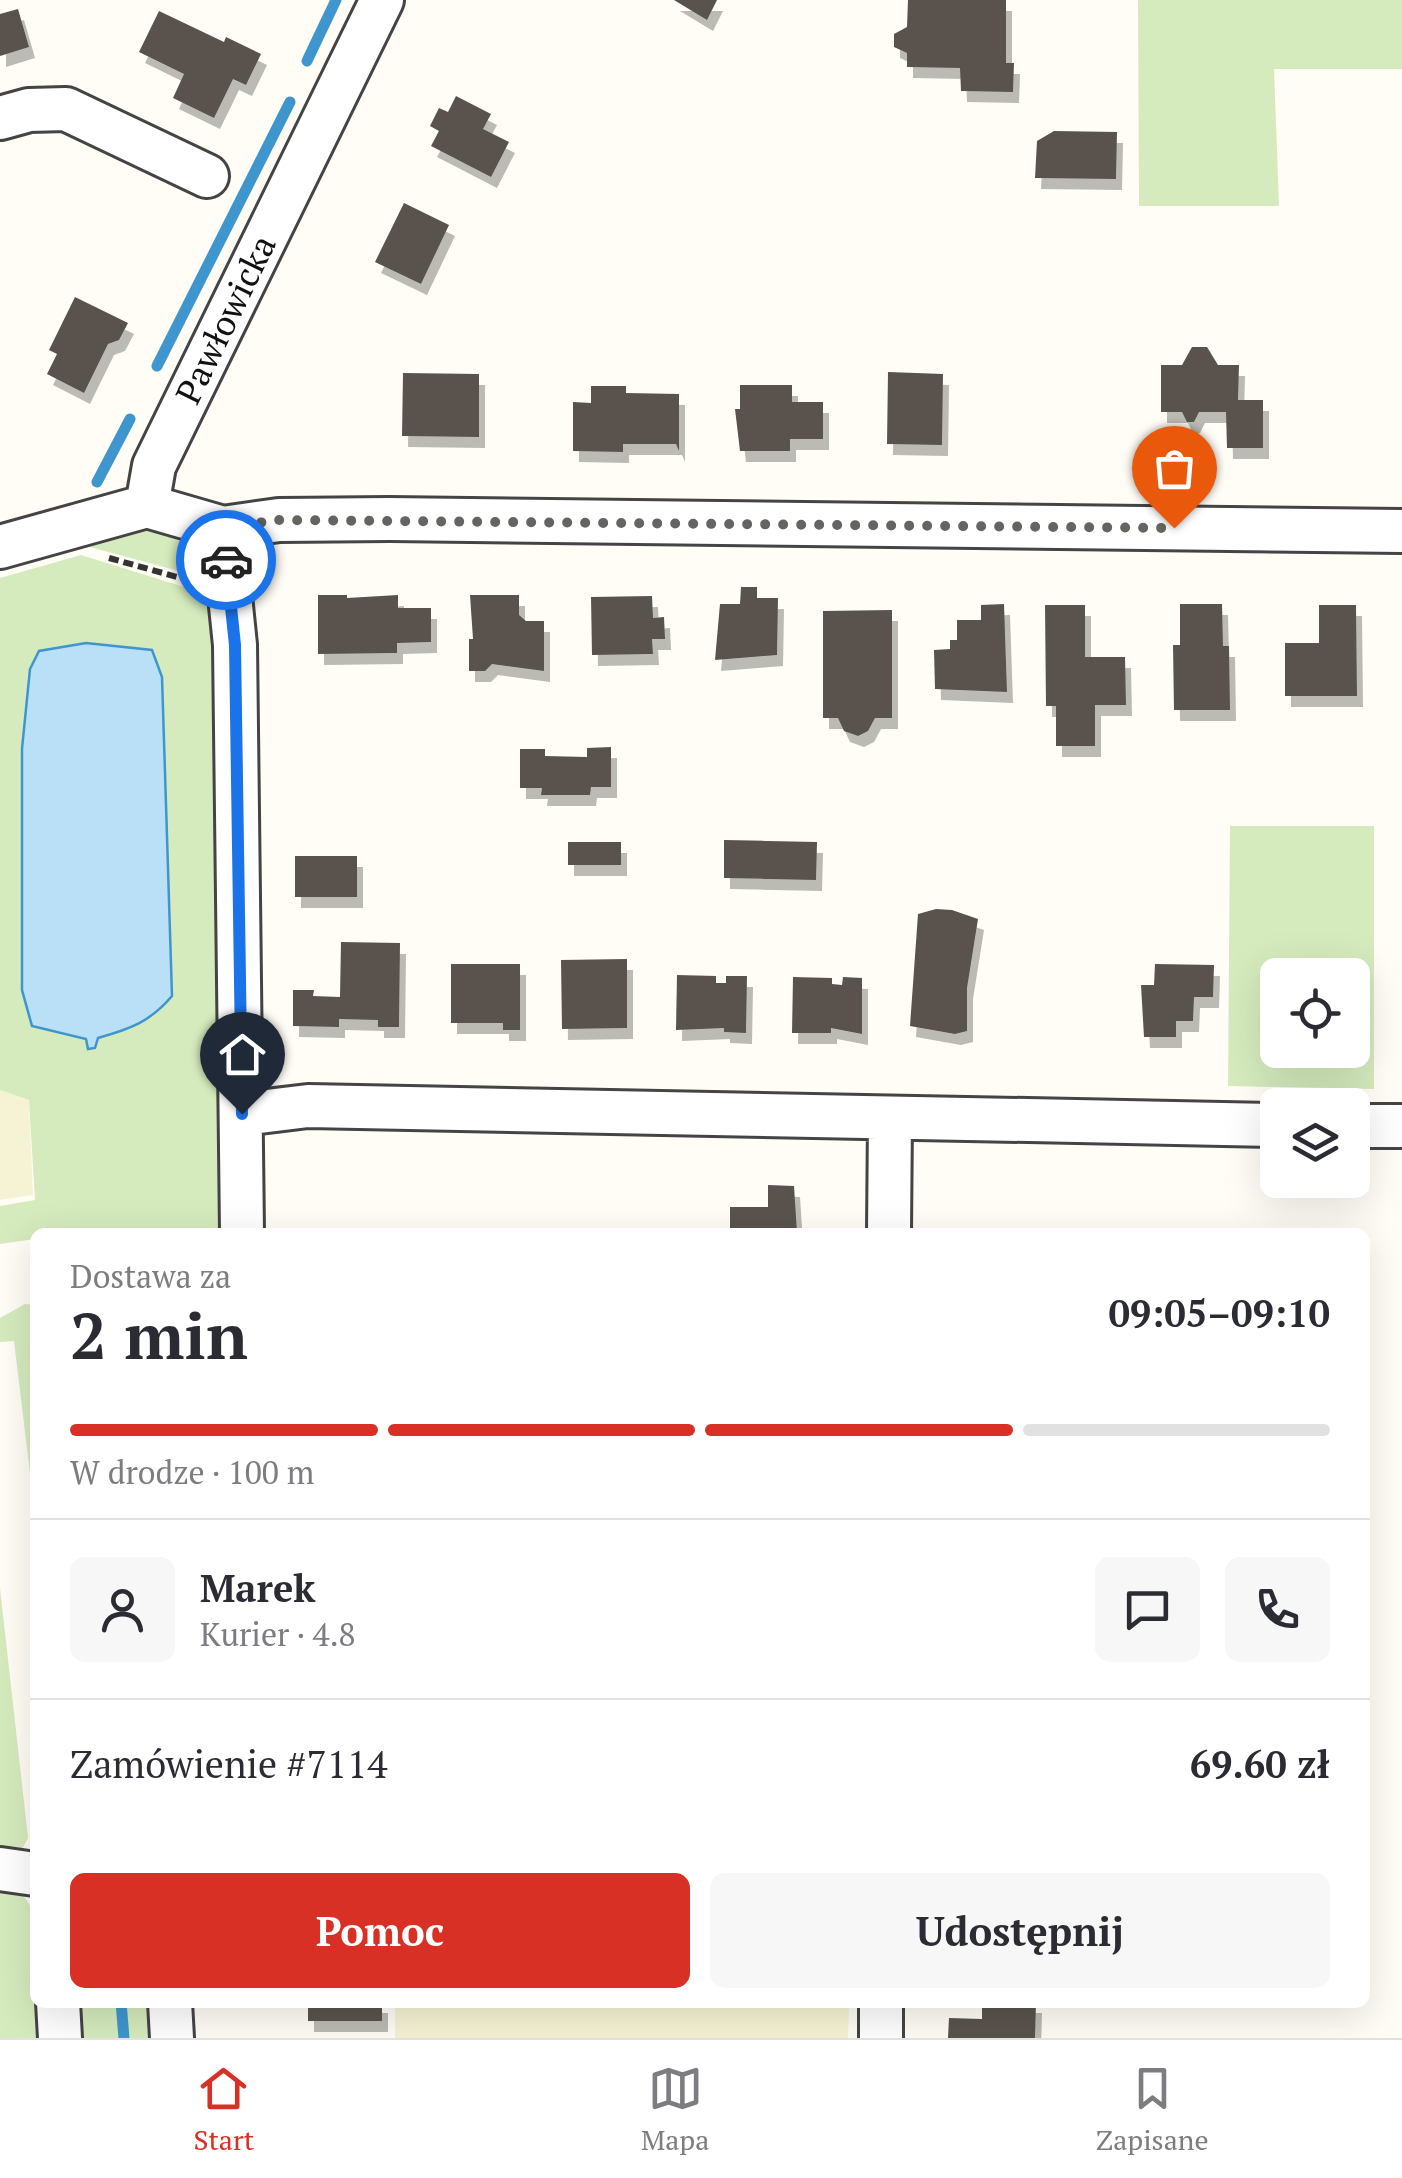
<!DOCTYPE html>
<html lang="pl">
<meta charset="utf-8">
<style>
:root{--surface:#fff;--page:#f7f7f7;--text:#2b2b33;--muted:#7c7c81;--line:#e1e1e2;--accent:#d93025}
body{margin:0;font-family:"PT Serif",serif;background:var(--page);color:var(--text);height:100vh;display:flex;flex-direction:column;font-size:38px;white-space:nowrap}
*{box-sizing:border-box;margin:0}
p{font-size:32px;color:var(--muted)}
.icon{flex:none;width:55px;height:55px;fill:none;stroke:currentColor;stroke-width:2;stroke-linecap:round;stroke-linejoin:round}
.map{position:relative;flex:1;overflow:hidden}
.side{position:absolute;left:30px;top:1228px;width:1340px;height:780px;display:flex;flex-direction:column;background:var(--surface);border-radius:15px;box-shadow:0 10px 40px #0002}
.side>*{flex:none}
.controls{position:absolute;left:1260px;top:958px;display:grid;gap:20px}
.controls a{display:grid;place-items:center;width:110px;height:110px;border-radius:15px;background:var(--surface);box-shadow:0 10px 40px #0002;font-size:50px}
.pin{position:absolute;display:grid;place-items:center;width:85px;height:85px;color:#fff;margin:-102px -42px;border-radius:50% 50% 50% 0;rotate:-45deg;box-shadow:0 0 10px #0007}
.pin .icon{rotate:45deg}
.courier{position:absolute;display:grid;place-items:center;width:100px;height:100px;margin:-50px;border:8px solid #1a73e8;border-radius:50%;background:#fff;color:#222;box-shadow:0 2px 12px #0007}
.summary em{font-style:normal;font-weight:700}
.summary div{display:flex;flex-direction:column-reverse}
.summary{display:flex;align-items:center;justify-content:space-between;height:170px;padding:0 40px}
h1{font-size:65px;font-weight:700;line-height:75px}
.bar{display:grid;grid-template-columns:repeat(4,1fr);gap:15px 10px;align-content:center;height:120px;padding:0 40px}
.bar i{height:12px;border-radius:8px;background:var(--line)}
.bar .on{background:var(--accent)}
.bar p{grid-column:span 4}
.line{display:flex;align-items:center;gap:25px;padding:0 40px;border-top:2px solid var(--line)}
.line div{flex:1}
.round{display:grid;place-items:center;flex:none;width:105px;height:105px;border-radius:15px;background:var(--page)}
.button{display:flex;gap:20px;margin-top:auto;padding:20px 40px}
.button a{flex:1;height:115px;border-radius:15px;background:var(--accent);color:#fff;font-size:40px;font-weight:700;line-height:115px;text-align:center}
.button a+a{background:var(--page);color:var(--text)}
.tab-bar{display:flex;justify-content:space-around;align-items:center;height:140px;border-top:2px solid var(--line);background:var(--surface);font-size:28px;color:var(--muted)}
.tab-bar a{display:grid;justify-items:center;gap:5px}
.tab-bar .on{color:var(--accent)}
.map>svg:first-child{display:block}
.farmland{fill:#f6f3d4}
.green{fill:#d5ebbd;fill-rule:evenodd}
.water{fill:#b9e0f7;stroke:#3f96cf;stroke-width:2.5}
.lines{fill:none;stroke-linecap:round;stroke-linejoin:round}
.stream{stroke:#3f96cf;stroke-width:11}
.building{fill:#5a524d;filter:url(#shadow)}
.minor-casing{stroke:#444;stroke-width:48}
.path{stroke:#333;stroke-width:6;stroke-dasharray:10 5;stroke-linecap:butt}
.minor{stroke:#fff;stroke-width:42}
.done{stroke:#646461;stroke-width:10;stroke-dasharray:0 18}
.route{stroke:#1a73e8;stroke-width:12}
.labels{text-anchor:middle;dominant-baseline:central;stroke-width:10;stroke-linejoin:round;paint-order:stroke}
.street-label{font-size:35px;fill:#111;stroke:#fff}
</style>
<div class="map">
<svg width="1402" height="2038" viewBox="0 0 1402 2038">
<defs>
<filter id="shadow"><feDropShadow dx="6" dy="11" stdDeviation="0" flood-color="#0004"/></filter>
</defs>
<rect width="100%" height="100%" fill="#fffdf5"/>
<!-- farmland -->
<path class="farmland" d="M0,1090L29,1100L33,1195L0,1200Z
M395,2003H849L848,2038H395Z"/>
<!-- green -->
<path class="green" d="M1138,0H1402V69H1274L1279,206H1139Z
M139,529C177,534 194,546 212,580L86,546V542Z
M81,555L213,596L226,1232H35V1239L0,1244V1206L35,1200L29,1100L0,1090V578Z
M1230,826H1374V1089L1228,1086ZM1278,975H1352V1050H1278Z
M25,1304L35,1305V1514L14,1341L0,1342V1318Z
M0,1588L28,1838L21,1851L0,1853Z
M0,1885C51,1890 35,1966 35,2002L46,2003L48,2038H0Z
M66,2003H148L150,2038H69Z"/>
<!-- water -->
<path class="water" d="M86,643L152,650L162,677L172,996C150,1022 130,1029 98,1038L95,1048L88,1049L86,1039L32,1026L22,990V749L30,669L39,651Z"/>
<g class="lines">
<!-- stream -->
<path class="stream" d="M307,61L336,0
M157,366L290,102
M97,482L130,419
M121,2002L124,2038"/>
</g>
<!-- building -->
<path class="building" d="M674,0H717L707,20Z
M908,0H1006V63H1014L1013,92L961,91L960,68L907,67V53L894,47V34L907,27Z
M18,9L29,47L0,56V14Z
M159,11L224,42L226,37L261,54L246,85L233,79L214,118L173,98L184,74L139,52Z
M456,96L491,114L483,129L509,142L491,177L431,146L439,131L430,126L439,108L448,112Z
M1054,131L1117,132L1116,179L1035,178L1037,141Z
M404,203L449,225L421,284L375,262Z
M75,297L128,323L119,340L108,344L84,393L47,374L57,354L49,350Z
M1192,347H1207L1218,365H1239L1238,400H1263V448H1227L1226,412H1199L1194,422H1187L1182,412H1161V365H1182Z
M888,372L943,374L942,445L887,444Z
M403,373L479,374V437L402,436Z
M740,385H792V402H823V439H790V451H740L735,409H740Z
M591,386H626V393L679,394V451L676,444H623V452L573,451V402L591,403Z
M741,587H757V598H778L777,655L715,660L720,604H740Z
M318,595H347V598L398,595V608H431V642L397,643V653L318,654Z
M470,595H519V615L526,621H544V671L492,664L485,671H469V639H473Z
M652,596L653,618L664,617L665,639H652L653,654L592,655L591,597Z
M1004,604L1007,692L935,689L934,650L950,649V640H957V620H981V605Z
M1180,604H1222L1223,646H1229L1230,710H1174L1173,645H1180Z
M1045,605H1085V657H1125L1126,705H1095V746H1056V706H1046Z
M1319,605H1356L1357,696H1285V643H1319Z
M892,610V718H875L868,731L858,736L844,731L838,718H823V611Z
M611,747V787H591L590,795H541L542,788H520V749H545V756L587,757V748Z
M724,840L817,842L816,880L724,878Z
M568,842H621V865H568Z
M295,856H357V897H295Z
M936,909L952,910L978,919L967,988V1031L955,1034L910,1026L918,914Z
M341,942L400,943L399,1027H378V1020L339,1019V1027L293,1026V990H314L313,996L340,997Z
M627,959V1028L562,1029L561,960Z
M451,964H520V1030H503V1023H451Z
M1155,964L1214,965L1213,997H1194L1193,1021H1176V1037H1144L1141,985H1154Z
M677,975L716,976V983H726V976H747L746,1033L724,1032V1028L676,1030Z
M793,977L832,978V984L842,985L843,977L862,978V1034L831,1028V1033H792Z
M768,1185L794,1186L797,1232H730V1207H768Z
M308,2002H382V2021H308Z
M982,2002H1036L1035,2038H948L949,2018L982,2019Z"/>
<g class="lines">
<!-- minor casing -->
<g class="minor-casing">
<path id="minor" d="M0,118L29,110L66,109L207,176
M147,506L223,528L279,520L390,519L1402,531
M147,506L154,466L382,0
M223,528L235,645L242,1232
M0,547L147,506
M242,1114L308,1106L1278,1125
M1352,1126H1402
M889,1232L890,1119
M0,1869L35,1874
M58,2002L60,2038
M170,2002L172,2038
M881,2038V2002"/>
</g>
<!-- path -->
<path class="path" d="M109,558L188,580"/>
<!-- minor -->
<use href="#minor" class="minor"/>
</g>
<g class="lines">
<!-- done -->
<path class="done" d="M226,560L222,528L278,520L1174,528"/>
<!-- route -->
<path class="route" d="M226,560L235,645L242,1114"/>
</g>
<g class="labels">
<!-- street labels -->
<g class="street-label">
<text transform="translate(225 319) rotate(-64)">Pawłowicka</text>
</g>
</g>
</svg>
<div class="controls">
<a><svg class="icon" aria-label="locate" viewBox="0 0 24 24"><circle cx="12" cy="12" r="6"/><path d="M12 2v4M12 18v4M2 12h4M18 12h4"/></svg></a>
<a><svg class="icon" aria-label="layers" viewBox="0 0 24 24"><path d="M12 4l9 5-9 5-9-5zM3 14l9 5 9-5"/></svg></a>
</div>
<div class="pin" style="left:1174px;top:528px;background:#ea580c"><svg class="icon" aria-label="bag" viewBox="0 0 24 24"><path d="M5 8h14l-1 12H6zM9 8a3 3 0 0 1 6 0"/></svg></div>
<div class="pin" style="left:242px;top:1114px;background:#1f2937"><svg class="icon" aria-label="home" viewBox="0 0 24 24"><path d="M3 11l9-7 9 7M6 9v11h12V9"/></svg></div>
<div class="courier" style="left:226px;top:560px"><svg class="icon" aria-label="car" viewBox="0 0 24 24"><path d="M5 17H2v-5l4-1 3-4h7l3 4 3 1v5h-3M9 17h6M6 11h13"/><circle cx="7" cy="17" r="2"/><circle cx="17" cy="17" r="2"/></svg></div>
<section class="side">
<div class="summary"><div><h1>2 min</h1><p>Dostawa za</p></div><em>09:05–09:10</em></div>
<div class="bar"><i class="on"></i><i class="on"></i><i class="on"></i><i></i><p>W drodze · 100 m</p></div>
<div class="line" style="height:180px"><a class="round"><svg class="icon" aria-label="person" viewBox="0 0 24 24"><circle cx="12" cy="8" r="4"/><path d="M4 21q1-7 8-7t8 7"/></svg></a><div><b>Marek</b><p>Kurier · 4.8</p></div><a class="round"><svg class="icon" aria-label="chat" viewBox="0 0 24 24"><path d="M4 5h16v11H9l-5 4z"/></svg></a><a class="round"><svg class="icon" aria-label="phone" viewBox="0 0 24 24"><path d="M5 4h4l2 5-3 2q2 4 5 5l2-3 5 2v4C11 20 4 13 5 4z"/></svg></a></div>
<div class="line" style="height:130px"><div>Zamówienie #7114</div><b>69.60 zł</b></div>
<div class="button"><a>Pomoc</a><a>Udostępnij</a></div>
</section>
</div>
<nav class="tab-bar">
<a class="on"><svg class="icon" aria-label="home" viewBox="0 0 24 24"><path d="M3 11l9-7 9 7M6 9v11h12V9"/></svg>Start</a>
<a><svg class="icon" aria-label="map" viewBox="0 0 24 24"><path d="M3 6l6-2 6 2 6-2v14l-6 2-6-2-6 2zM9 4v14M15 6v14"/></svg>Mapa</a>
<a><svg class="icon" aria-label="saved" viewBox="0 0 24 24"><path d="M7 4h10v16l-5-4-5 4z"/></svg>Zapisane</a>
</nav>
